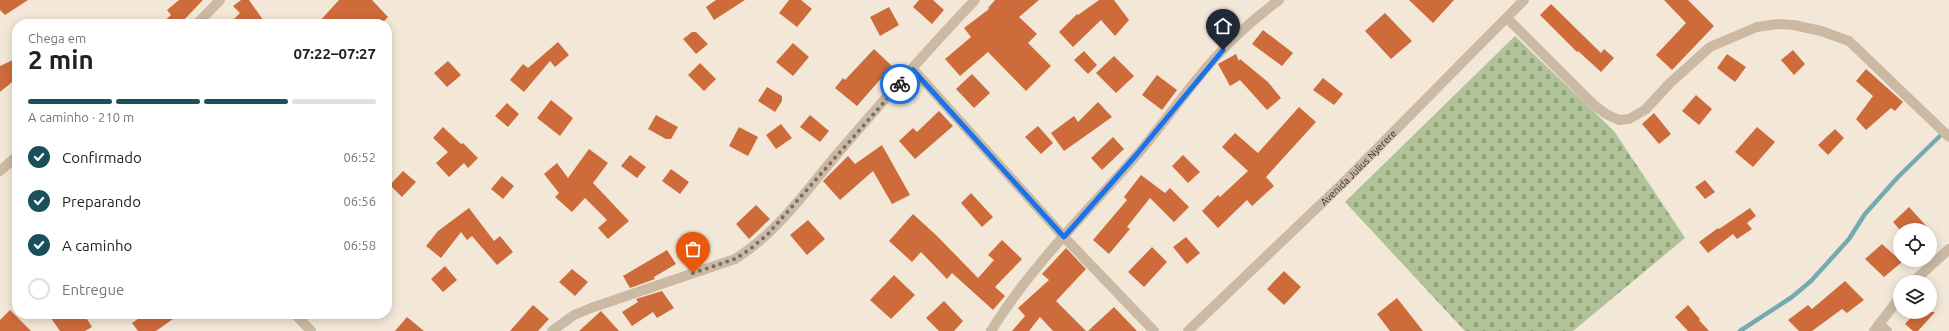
<!DOCTYPE html>
<html lang="pt">
<meta charset="utf-8">
<style>
:root{--surface:#fff;--page:#f6f6f6;--text:#222;--muted:#767676;--line:#e0e0e0;--accent:#19505a}
body{margin:0;font-family:Ubuntu,sans-serif;background:var(--page);color:var(--text);height:100vh;display:flex;flex-direction:column;font-size:15px;white-space:nowrap}
*{box-sizing:border-box;margin:0}
p{font-size:13px;color:var(--muted)}
.icon{flex:none;width:22px;height:22px;fill:none;stroke:currentColor;stroke-width:2;stroke-linecap:round;stroke-linejoin:round}
.map{position:relative;flex:1;overflow:hidden}
.side{position:absolute;left:12px;top:19px;width:380px;height:300px;display:flex;flex-direction:column;background:var(--surface);border-radius:16px;box-shadow:0 2px 10px #0003}
.side>*{flex:none}
.buttons{position:absolute;left:1893px;top:223px;display:grid;gap:8px}
.buttons a{display:grid;place-items:center;width:44px;height:44px;border-radius:50%;background:var(--surface);box-shadow:0 2px 10px #0003;font-size:20px}
.pin{position:absolute;display:grid;place-items:center;width:34px;height:34px;color:#fff;margin:-41px -17px;border-radius:50% 50% 50% 0;rotate:-45deg;box-shadow:0 0 4px #0007}
.pin .icon{rotate:45deg}
.courier{position:absolute;display:grid;place-items:center;width:40px;height:40px;margin:-20px;border:3px solid #1a73e8;border-radius:50%;background:#fff;color:#222;box-shadow:0 1px 5px #0007}
.headline em{font-style:normal;font-weight:700}
.headline div{display:flex;flex-direction:column-reverse}
.headline{display:flex;align-items:center;justify-content:space-between;height:68px;padding:0 16px}
h1{font-size:26px;font-weight:700;line-height:30px}
.bar{display:grid;grid-template-columns:repeat(4,1fr);gap:6px 4px;align-content:center;height:48px;padding:0 16px}
.bar i{height:5px;border-radius:3px;background:var(--line)}
.bar .selected{background:var(--accent)}
.bar p{grid-column:span 4}
ol{padding:0 16px;list-style:none}
li{display:flex;align-items:center;gap:12px;height:44px}
li p{margin-inline-start:auto}
li .icon{padding:4px;border-radius:50%;background:var(--accent);color:#fff;stroke-width:4}
li:last-child{color:var(--muted)}
li i{width:22px;height:22px;border:2px solid var(--line);border-radius:50%}
.map>svg:first-child{display:block}
.cemetery{fill:url(#cemetery-stones)}
.lines{fill:none;stroke-linecap:round;stroke-linejoin:round}
.stream{stroke:#75aab1;stroke-width:4.5}
.building{fill:#ce6b3b}
.minor{stroke:#cbb9a3;stroke-width:10}
.done{stroke:#786e64;stroke-width:4;stroke-dasharray:0 7.2}
.route{stroke:#1a73e8;stroke-width:5}
.labels{text-anchor:middle;dominant-baseline:central;stroke-width:3.5;stroke-linejoin:round;paint-order:stroke}
.street-label{font-size:10px;fill:#362c26;stroke:#faf2e4}
</style>
<div class="map">
<svg width="1949" height="331" viewBox="0 0 1949 331">
<defs>
<pattern id="cemetery-stones" width="16" height="16" patternUnits="userSpaceOnUse"><rect width="16" height="16" fill="#b0c297"/><path d="M2 7V4a2 2 0 0 1 4 0v3zM10 15v-3a2 2 0 0 1 4 0v3z" fill="#909e7b"/></pattern>
</defs>
<rect width="100%" height="100%" fill="#f3e8d8"/>
<!-- cemetery -->
<path class="cemetery" d="M1515,36L1614,131L1685,238L1573,331H1465L1345,202Z"/>
<g class="lines">
<!-- stream -->
<path class="stream" d="M1740,331L1792,297L1811,281L1849,239L1865,214L1898,177L1944,132"/>
</g>
<!-- building -->
<path class="building" d="M0,0H28L5,15L0,10Z
M179,0H203L180,24H161L171,15L167,10Z
M241,0H249L266,24H229L240,13L233,6Z
M339,0H372L388,17L381,24H317Z
M716,0H745L714,20L706,7Z
M789,0H801L812,9L797,27L779,13Z
M919,0H933L944,10L932,24L913,7Z
M995,0H1039L1019,17L1037,34L1028,43L1051,66L1026,91L988,52L960,76L945,59L971,37L964,28L989,9L988,8Z
M1099,0H1114L1129,20L1115,36L1101,20L1073,47L1059,32L1077,14L1078,15Z
M1409,0H1454L1433,23Z
M1664,0H1688L1714,26L1672,70L1656,55L1686,23Z
M1551,4L1601,53L1604,49L1614,58L1601,72L1578,51L1577,52L1540,15Z
M889,7L899,25L880,36L870,17Z
M1385,13L1412,41L1391,59L1365,31Z
M1263,30L1293,53L1282,66L1252,44Z
M692,32H696L708,44L696,54L683,39Z
M558,42L569,55L555,67L550,61L524,92L510,80L523,64L528,68Z
M793,43L809,57L793,76L776,62Z
M874,49L892,66L857,106L835,88L843,78L845,80Z
M1793,50L1805,64L1794,75L1781,60Z
M1084,51L1097,65L1088,74L1074,60Z
M1236,54L1239,61L1240,59L1268,82L1281,98L1267,110L1240,80L1230,86L1218,64Z
M1727,54L1746,67L1735,82L1717,68Z
M1114,56L1134,76L1116,93L1096,73Z
M17,58V78L0,92V66Z
M448,61L461,75L447,87L434,73Z
M700,63L716,79L704,91L688,75Z
M1866,69L1903,102L1895,111L1891,108L1866,130L1856,119L1873,96L1856,81Z
M972,74L990,93L974,108L956,89Z
M1157,75L1177,90L1162,110L1142,95Z
M1323,78L1343,94L1334,105L1313,90Z
M767,87L782,96V101L775,112L758,101Z
M1696,95L1712,109L1699,125L1682,111Z
M551,100L573,118L560,136L537,118Z
M1098,102L1112,117L1064,151L1051,133L1074,116L1078,122Z
M507,103L519,114L508,127L495,116Z
M1299,107L1316,122L1266,177L1274,186L1252,206L1247,200L1218,228L1202,211L1218,195L1220,197L1248,171L1222,147L1235,133L1258,153Z
M939,111L953,126L915,159L899,141L913,128L917,132Z
M1654,113L1671,134L1659,144L1642,124Z
M656,115L678,127L671,139H666L648,129Z
M810,115L829,131L820,142L800,127Z
M781,124L792,138L776,149L766,135Z
M1038,126L1053,143L1041,154L1025,137Z
M443,127L461,144L463,143L478,158L468,168L464,163L449,177L436,163L448,152L433,138Z
M739,127L758,137L748,156L729,146Z
M1757,127L1775,142L1753,167L1735,152Z
M1835,129L1844,138L1828,155L1818,145Z
M1113,137L1124,149L1102,170L1091,158Z
M882,145L910,195L892,204L873,171L840,200L823,181L848,156L855,164Z
M589,149L608,163L593,183L629,221L608,239L598,228L607,220L585,198L572,212L555,197L559,193L544,174L557,163L568,178Z
M630,155L646,167L637,178L621,166Z
M1183,155L1200,172L1188,183L1172,166Z
M671,169L689,182L680,194L662,181Z
M403,171L416,182L402,197L390,185Z
M1141,175L1165,193L1170,188L1189,207L1174,222L1150,198L1127,227L1130,229L1109,254L1093,240L1127,200L1124,197Z
M502,176L514,186L503,199L491,189Z
M1705,180L1715,192L1705,199L1695,187Z
M971,193L993,217L982,227L961,203Z
M756,205L770,219L749,239L736,224Z
M1909,207L1930,230H1900L1893,222Z
M469,208L494,241L500,236L513,252L497,265L472,236L467,240L461,232L441,258L426,246L438,231Z
M1750,208L1756,216L1747,223L1752,229L1737,239L1733,234L1708,253L1699,242L1718,228L1719,229Z
M913,214L936,235L978,278L994,260L988,255L1002,240L1022,259L995,287L1005,296L993,310L952,273L947,279L921,252L912,262L889,241Z
M808,220L825,239L807,255L790,235Z
M1186,237L1200,253L1187,264L1173,247Z
M1882,244L1902,262L1884,277L1865,259Z
M1152,247L1167,262L1144,287L1128,272Z
M1066,248L1086,269L1056,301L1086,331H1053L1040,317L1029,331H1012L1025,316L1018,308L1049,280L1042,274Z
M667,250L676,264L654,277L655,279L630,288L623,276Z
M445,266L457,280L443,292L431,279Z
M572,269L588,282L575,296L559,282Z
M1284,271L1301,287L1284,305L1267,289Z
M894,275L915,295L891,319L870,300Z
M1845,281L1864,300L1847,313L1842,309L1812,331H1799L1788,320L1808,305L1812,309Z
M662,291L674,308L657,318L653,312L632,326L622,312L638,302L636,299Z
M1397,298L1423,331H1390L1377,314Z
M944,301L963,321L954,331H939L926,318Z
M533,305L549,319L538,331H510Z
M1688,305L1700,319L1699,320L1709,331H1688L1675,317Z
M1114,307L1137,331H1088Z
M10,310L31,331H0V320Z
M601,311L619,331H579Z
M1916,312H1935L1918,331H1913L1905,324Z
M48,314H84L92,327L85,331H60Z
M145,314H180L156,331H138L132,323Z
M407,317L424,331H395Z"/>
<g class="lines">
<!-- minor -->
<g class="minor">
<path d="M1507,18L1594,105L1606,114L1619,120L1629,119L1645,110L1670,83L1710,47L1757,27L1777,24L1794,25L1821,31L1849,41L1949,137"/>
<path d="M197,24L220,0"/>
<path d="M913,69L1064,237L1154,331"/>
<path d="M0,171L17,156"/>
<path d="M1913,282L1949,249"/>
<path d="M295,314L311,331"/>
<path d="M1879,324L1887,331"/>
<path d="M552,331L574,315L591,308L735,259C777,233 806,191 838,153C882,102 928,49 975,0"/>
<path d="M991,331C1031,266 1086,213 1136,156C1163,125 1186,90 1214,59C1233,37 1255,18 1279,0"/>
<path id="s1" d="M1188,331L1344,182L1524,0"/>
<path d="M1874,331L1900,297"/>
</g>
</g>
<g class="lines">
<!-- done -->
<path class="done" d="M693,273L735,259L749,250L768,234L900,84"/>
<!-- route -->
<path class="route" d="M900,84L913,70L1064,237L1137,154L1223,50"/>
</g>
<g class="labels">
<!-- street labels -->
<g class="street-label">
<text stroke="none"><textPath href="#s1" startOffset="236">Avenida Julius Nyerere</textPath></text>
</g>
</g>
</svg>
<div class="buttons">
<a><svg class="icon" aria-label="locate" viewBox="0 0 24 24"><circle cx="12" cy="12" r="6"/><path d="M12 2v4M12 18v4M2 12h4M18 12h4"/></svg></a>
<a><svg class="icon" aria-label="layers" viewBox="0 0 24 24"><path d="M12 4l9 5-9 5-9-5zM3 14l9 5 9-5"/></svg></a>
</div>
<div class="pin" style="left:693px;top:273px;background:#ea580c"><svg class="icon" aria-label="bag" viewBox="0 0 24 24"><path d="M5 8h14l-1 12H6zM9 8a3 3 0 0 1 6 0"/></svg></div>
<div class="pin" style="left:1223px;top:50px;background:#1f2937"><svg class="icon" aria-label="home" viewBox="0 0 24 24"><path d="M3 11l9-7 9 7M6 9v11h12V9"/></svg></div>
<div class="courier" style="left:900px;top:84px"><svg class="icon" aria-label="bike" viewBox="0 0 24 24"><circle cx="6" cy="16" r="4"/><circle cx="18" cy="16" r="4"/><path d="M6 16l4-8h5l3 8M10 8l3 8H6M13 5h3"/></svg></div>
<section class="side">
<div class="headline"><div><h1>2 min</h1><p>Chega em</p></div><em>07:22–07:27</em></div>
<div class="bar"><i class="selected"></i><i class="selected"></i><i class="selected"></i><i></i><p>A caminho · 210 m</p></div>
<ol>
<li><svg class="icon" aria-label="check" viewBox="0 0 24 24"><path d="M5 12l5 5 9-10"/></svg>Confirmado<p>06:52</p></li>
<li><svg class="icon" aria-label="check" viewBox="0 0 24 24"><path d="M5 12l5 5 9-10"/></svg>Preparando<p>06:56</p></li>
<li><svg class="icon" aria-label="check" viewBox="0 0 24 24"><path d="M5 12l5 5 9-10"/></svg>A caminho<p>06:58</p></li>
<li><i></i>Entregue</li>
</ol>
</section>
</div>
